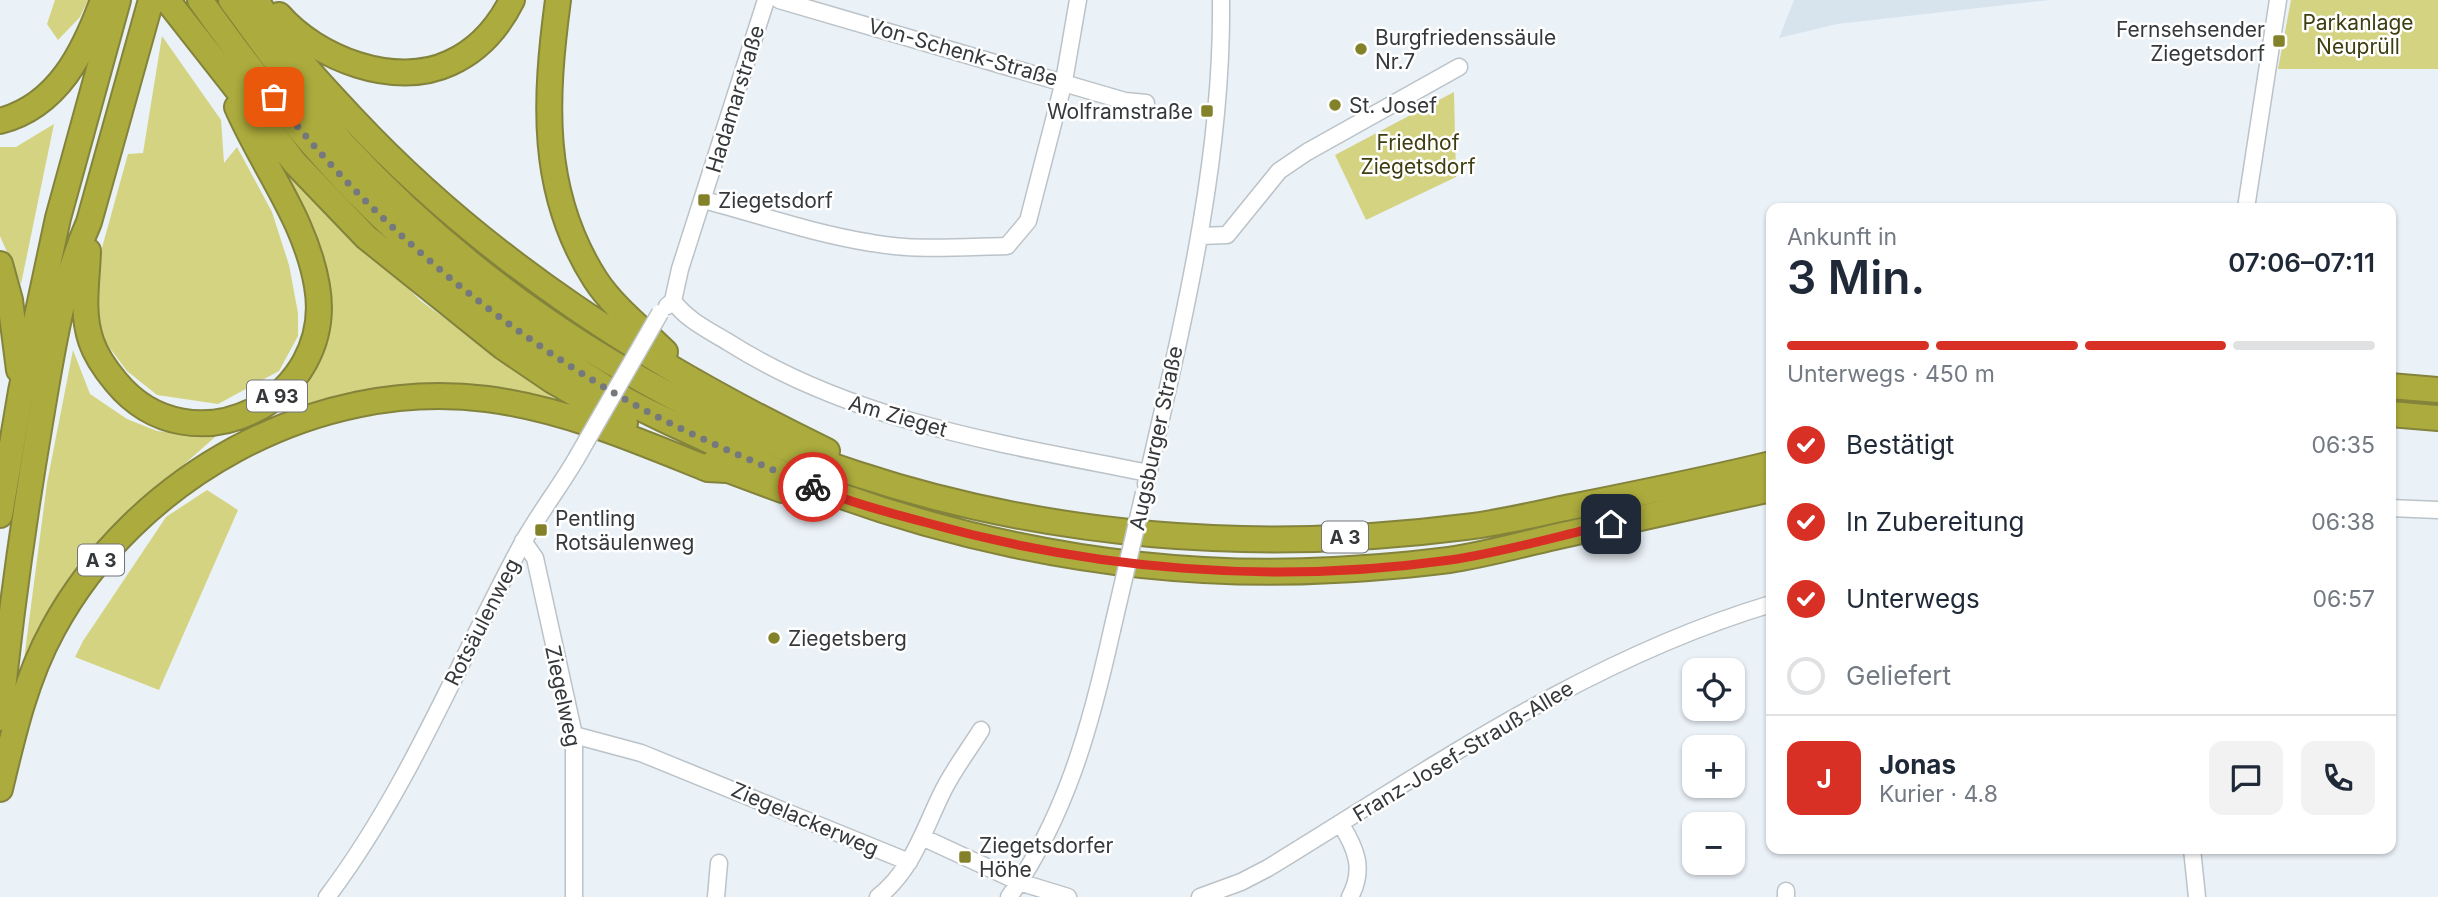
<!DOCTYPE html>
<html lang="de">
<meta charset="utf-8">
<style>
:root{--surface:#fff;--page:#f2f2f3;--text:#1f2937;--muted:#747a83;--line:#e0e1e3;--accent:#d93025}
body{margin:0;font-family:Inter,sans-serif;background:var(--page);color:var(--text);height:100vh;display:flex;flex-direction:column;font-size:26px;white-space:nowrap}
*{box-sizing:border-box;margin:0}
p{font-size:23px;color:var(--muted)}
.icon{flex:none;width:38px;height:38px;fill:none;stroke:currentColor;stroke-width:2;stroke-linecap:round;stroke-linejoin:round}
.map{position:relative;flex:1;overflow:hidden}
.side{position:absolute;left:1766px;top:203px;width:630px;height:651px;display:flex;flex-direction:column;background:var(--surface);border-radius:14px;box-shadow:0 2px 5px #0004}
.side>*{flex:none}
.tools{position:absolute;left:1682px;top:658px;display:grid;gap:14px}
.tools a{display:grid;place-items:center;width:63px;height:63px;border-radius:14px;background:var(--surface);box-shadow:0 2px 5px #0004;font-size:35px}
.pin{position:absolute;display:grid;place-items:center;width:60px;height:60px;color:#fff;margin:-30px;border-radius:14px;box-shadow:0 4px 10px #0006}
.courier{position:absolute;display:grid;place-items:center;width:70px;height:70px;margin:-35px;border:5px solid #d93025;border-radius:50%;background:#fff;color:#222;box-shadow:0 2px 9px #0007}
.head em{font-style:normal;font-weight:600}
.head div{display:flex;flex-direction:column-reverse}
.head{display:flex;align-items:center;justify-content:space-between;height:119px;padding:0 21px}
h1{font-size:46px;font-weight:600;line-height:52px}
.bar{display:grid;grid-template-columns:repeat(4,1fr);gap:10px 7px;align-content:center;height:84px;padding:0 21px}
.bar i{height:9px;border-radius:5px;background:var(--line)}
.bar .on{background:var(--accent)}
.bar p{grid-column:span 4}
.line{display:flex;align-items:center;gap:18px;padding:0 21px;border-top:2px solid var(--line)}
.line div{flex:1}
.round{display:grid;place-items:center;flex:none;width:74px;height:74px;border-radius:14px;background:var(--page)}
ol{padding:0 21px;list-style:none}
li{display:flex;align-items:center;gap:21px;height:77px}
li p{margin-inline-start:auto}
li .icon{padding:7px;border-radius:50%;background:var(--accent);color:#fff;stroke-width:4}
li:last-child{color:var(--muted)}
li i{width:38px;height:38px;border:4px solid var(--line);border-radius:50%}
.map>svg:first-child{display:block}
.built{fill:#d7e4ee}
.green{fill:#d3d382}
.lines{fill:none;stroke-linecap:round;stroke-linejoin:round}
.minor-casing{stroke:#bbc3c8;stroke-width:19}
.highway-casing{stroke:#83833c;stroke-width:28}
.minor{stroke:#fff;stroke-width:16}
.highway{stroke:#acab3d;stroke-width:24}
.minor-bridge-casing{stroke:#bbc3c8;stroke-width:19;stroke-linecap:butt}
.minor-bridge{stroke:#fff;stroke-width:16}
.done{stroke:#75797d;stroke-width:7;stroke-dasharray:0 12.6}
.route{stroke:#d93025;stroke-width:9}
.poi-dot{fill:#83822a;stroke:#fff;stroke-width:2.5}
.labels{text-anchor:middle;dominant-baseline:central;stroke-width:5;stroke-linejoin:round;paint-order:stroke}
.shield{fill:#fff;stroke:#727476;stroke-width:2}
.shield-label{font-size:19px;font-weight:bold;fill:#36393b}
.park-label{font-size:21px;fill:#3e3e11;stroke:#fff}
.poi-label{font-size:21px;fill:#36393b;stroke:#fff;text-anchor:start}
.street-label{font-size:21px;fill:#36393b;stroke:#fff}
</style>
<div class="map">
<svg width="2438" height="897" viewBox="0 0 2438 897">
<rect width="100%" height="100%" fill="#eaf1f7"/>
<!-- built -->
<path class="built" d="M1794,0H2049L1837,24L1779,38Z"/>
<!-- green -->
<path class="green" d="M55,0H88L80,17L58,40L47,24Z
M2291,0H2438V69H2278Z
M162,36L221,120L224,163L237,147L272,212L289,265L298,313V336L279,371L218,404L157,395L127,371L103,339L93,296L100,255L128,154L143,153Z
M1454,92L1456,177L1366,220L1335,155Z
M54,124L21,284L0,236V147H16Z
M286,171L421,301L555,399C465,378 396,382 308,407L299,397C357,306 327,260 286,171Z
M73,350L90,394L127,419L157,431L215,437L101,538L52,611L22,675L47,483Z
M207,490L238,510L159,690L75,657L83,641L166,517Z"/>
<g class="lines">
<!-- minor casing -->
<g class="minor-casing">
<path id="minor" d="M779,0L1125,101L1146,103
M704,200C760,215 815,234 872,243C916,251 962,247 1007,246L1028,221L1064,81L1078,0
M2246,208L2278,0
M1200,236L1227,235L1279,171L1307,152L1459,67
M673,301C687,320 708,330 728,342C854,422 1004,444 1148,473
M667,306L673,301L680,269L766,0
M1146,484C1182,326 1223,163 1221,0
M2390,508L2438,510
M523,541L535,558L574,735V897
M574,735L641,753L909,862
M1340,823C1356,848 1365,869 1350,897
M924,838L1019,882L1068,897
M2192,849L2197,897
M1786,891V897
M327,897C408,790 458,662 522,544C538,515 559,488 576,459
M716,897L719,863
M878,897C912,870 923,832 941,795C951,773 968,751 981,730
M1009,897C1066,817 1091,725 1112,630
M1200,897L1241,882L1268,868C1430,769 1587,659 1771,604"/>
</g>
<!-- highway casing -->
<g class="highway-casing">
<path id="highway" d="M167,0L295,163L366,237L503,347L553,381L625,423
M200,0C263,88 333,177 416,248C479,302 546,351 617,395C647,413 681,427 712,442C904,534 1121,582 1334,570C1372,568 1411,565 1449,560C1484,555 1519,545 1554,537C1626,521 1699,505 1771,489
M231,0C267,49 302,99 343,144C635,459 1045,581 1465,527C1502,523 1539,513 1576,506C1641,493 1706,480 1771,464
M256,0C282,43 318,82 353,119C487,262 651,366 827,451
M558,0C545,98 539,191 595,279C613,307 642,329 665,352
M279,15C316,58 395,89 450,63C479,50 498,28 512,0
M0,121C58,106 84,52 103,0
M88,251C87,283 81,311 91,341C96,356 106,370 116,382C191,473 337,401 317,286C306,220 263,167 237,107
M0,264L10,300L19,370
M2390,386L2438,390
M2390,414L2438,418
M712,464L782,490
M0,515L21,391L58,218L118,0
M0,718C10,617 24,517 41,417C52,352 62,283 89,222L151,0
M0,789C13,734 26,678 53,629C135,478 314,377 487,399C564,409 636,440 708,469L726,470"/>
</g>
<!-- minor -->
<use href="#minor" class="minor"/>
<!-- highway -->
<use href="#highway" class="highway"/>
<!-- minor-bridge casing -->
<g class="minor-bridge-casing">
<path id="minor-bridge" d="M576,459L660,313
M1112,630L1144,493"/>
</g>
<!-- minor-bridge -->
<use href="#minor-bridge" class="minor-bridge"/>
</g>
<g class="lines">
<!-- done -->
<path class="done" d="M274,97C367,217 489,321 621,397C682,432 748,459 813,487"/>
<!-- route -->
<path class="route" d="M813,487C849,502 887,512 924,522C1094,570 1275,585 1450,560C1504,552 1558,536 1611,524"/>
</g>
<!-- markers -->
<g class="poi-dot">
<rect x="2272" y="34" width="14" height="14" rx="3.5"/>
<circle cx="1361" cy="49" r="7"/>
<circle cx="1335" cy="105" r="7"/>
<rect x="1200" y="104" width="14" height="14" rx="3.5"/>
<rect x="697" y="193" width="14" height="14" rx="3.5"/>
<rect x="534" y="523" width="14" height="14" rx="3.5"/>
<circle cx="774" cy="638" r="7"/>
<rect x="958" y="850" width="14" height="14" rx="3.5"/>
</g>
<g class="labels">
<!-- shield labels -->
<g class="shield">
<rect x="247" y="380.5" width="60" height="31" rx="5"/>
<rect x="1322" y="521.5" width="46" height="31" rx="5"/>
<rect x="78" y="544.5" width="46" height="31" rx="5"/>
</g>
<g class="shield-label">
<text x="277" y="396">A 93</text>
<text x="1345" y="537">A 3</text>
<text x="101" y="560">A 3</text>
</g>
<!-- park labels -->
<g class="park-label">
<text x="2358" y="22">Parkanlage<tspan x="2358" dy="24">Neuprüll</tspan></text>
<text x="1418" y="142">Friedhof<tspan x="1418" dy="24">Ziegetsdorf</tspan></text>
</g>
<!-- poi labels -->
<g class="poi-label">
<text x="2265" y="29" text-anchor="end">Fernsehsender<tspan x="2265" dy="24">Ziegetsdorf</tspan></text>
<text x="1375" y="37">Burgfriedenssäule<tspan x="1375" dy="24">Nr.7</tspan></text>
<text x="1349" y="105">St. Josef</text>
<text x="1193" y="111" text-anchor="end">Wolframstraße</text>
<text x="718" y="200">Ziegetsdorf</text>
<text x="555" y="518">Pentling<tspan x="555" dy="24">Rotsäulenweg</tspan></text>
<text x="788" y="638">Ziegetsberg</text>
<text x="979" y="845">Ziegetsdorfer<tspan x="979" dy="24">Höhe</tspan></text>
</g>
<!-- street labels -->
<g class="street-label">
<text transform="translate(963 52) rotate(16)">Von-Schenk-Straße</text>
<text transform="translate(735 99) rotate(-73)">Hadamarstraße</text>
<text transform="translate(898 416) rotate(16)">Am Zieget</text>
<text transform="translate(1156 438) rotate(-78)">Augsburger Straße</text>
<text transform="translate(482 622) rotate(-63)">Rotsäulenweg</text>
<text transform="translate(563 696) rotate(78)">Ziegelweg</text>
<text transform="translate(1463 751) rotate(-31)">Franz-Josef-Strauß-Allee</text>
<text transform="translate(805 819) rotate(23)">Ziegelackerweg</text>
</g>
</g>
</svg>
<div class="tools">
<a><svg class="icon" aria-label="locate" viewBox="0 0 24 24"><circle cx="12" cy="12" r="6"/><path d="M12 2v4M12 18v4M2 12h4M18 12h4"/></svg></a>
<a>+</a>
<a>−</a>
</div>
<div class="pin" style="left:274px;top:97px;background:#ea580c"><svg class="icon" aria-label="bag" viewBox="0 0 24 24"><path d="M5 8h14l-1 12H6zM9 8a3 3 0 0 1 6 0"/></svg></div>
<div class="pin" style="left:1611px;top:524px;background:#1f2937"><svg class="icon" aria-label="home" viewBox="0 0 24 24"><path d="M3 11l9-7 9 7M6 9v11h12V9"/></svg></div>
<div class="courier" style="left:813px;top:487px"><svg class="icon" aria-label="bike" viewBox="0 0 24 24"><circle cx="6" cy="16" r="4"/><circle cx="18" cy="16" r="4"/><path d="M6 16l4-8h5l3 8M10 8l3 8H6M13 5h3"/></svg></div>
<section class="side">
<div class="head"><div><h1>3 Min.</h1><p>Ankunft in</p></div><em>07:06–07:11</em></div>
<div class="bar"><i class="on"></i><i class="on"></i><i class="on"></i><i></i><p>Unterwegs · 450 m</p></div>
<ol>
<li><svg class="icon" aria-label="check" viewBox="0 0 24 24"><path d="M5 12l5 5 9-10"/></svg>Bestätigt<p>06:35</p></li>
<li><svg class="icon" aria-label="check" viewBox="0 0 24 24"><path d="M5 12l5 5 9-10"/></svg>In Zubereitung<p>06:38</p></li>
<li><svg class="icon" aria-label="check" viewBox="0 0 24 24"><path d="M5 12l5 5 9-10"/></svg>Unterwegs<p>06:57</p></li>
<li><i></i>Geliefert</li>
</ol>
<div class="line" style="height:126px"><b class="round" style="background:var(--accent);color:#fff">J</b><div><b>Jonas</b><p>Kurier · 4.8</p></div><a class="round"><svg class="icon" aria-label="chat" viewBox="0 0 24 24"><path d="M4 5h16v11H9l-5 4z"/></svg></a><a class="round"><svg class="icon" aria-label="phone" viewBox="0 0 24 24"><path d="M5 4h4l2 5-3 2q2 4 5 5l2-3 5 2v4C11 20 4 13 5 4z"/></svg></a></div>
</section>
</div>
